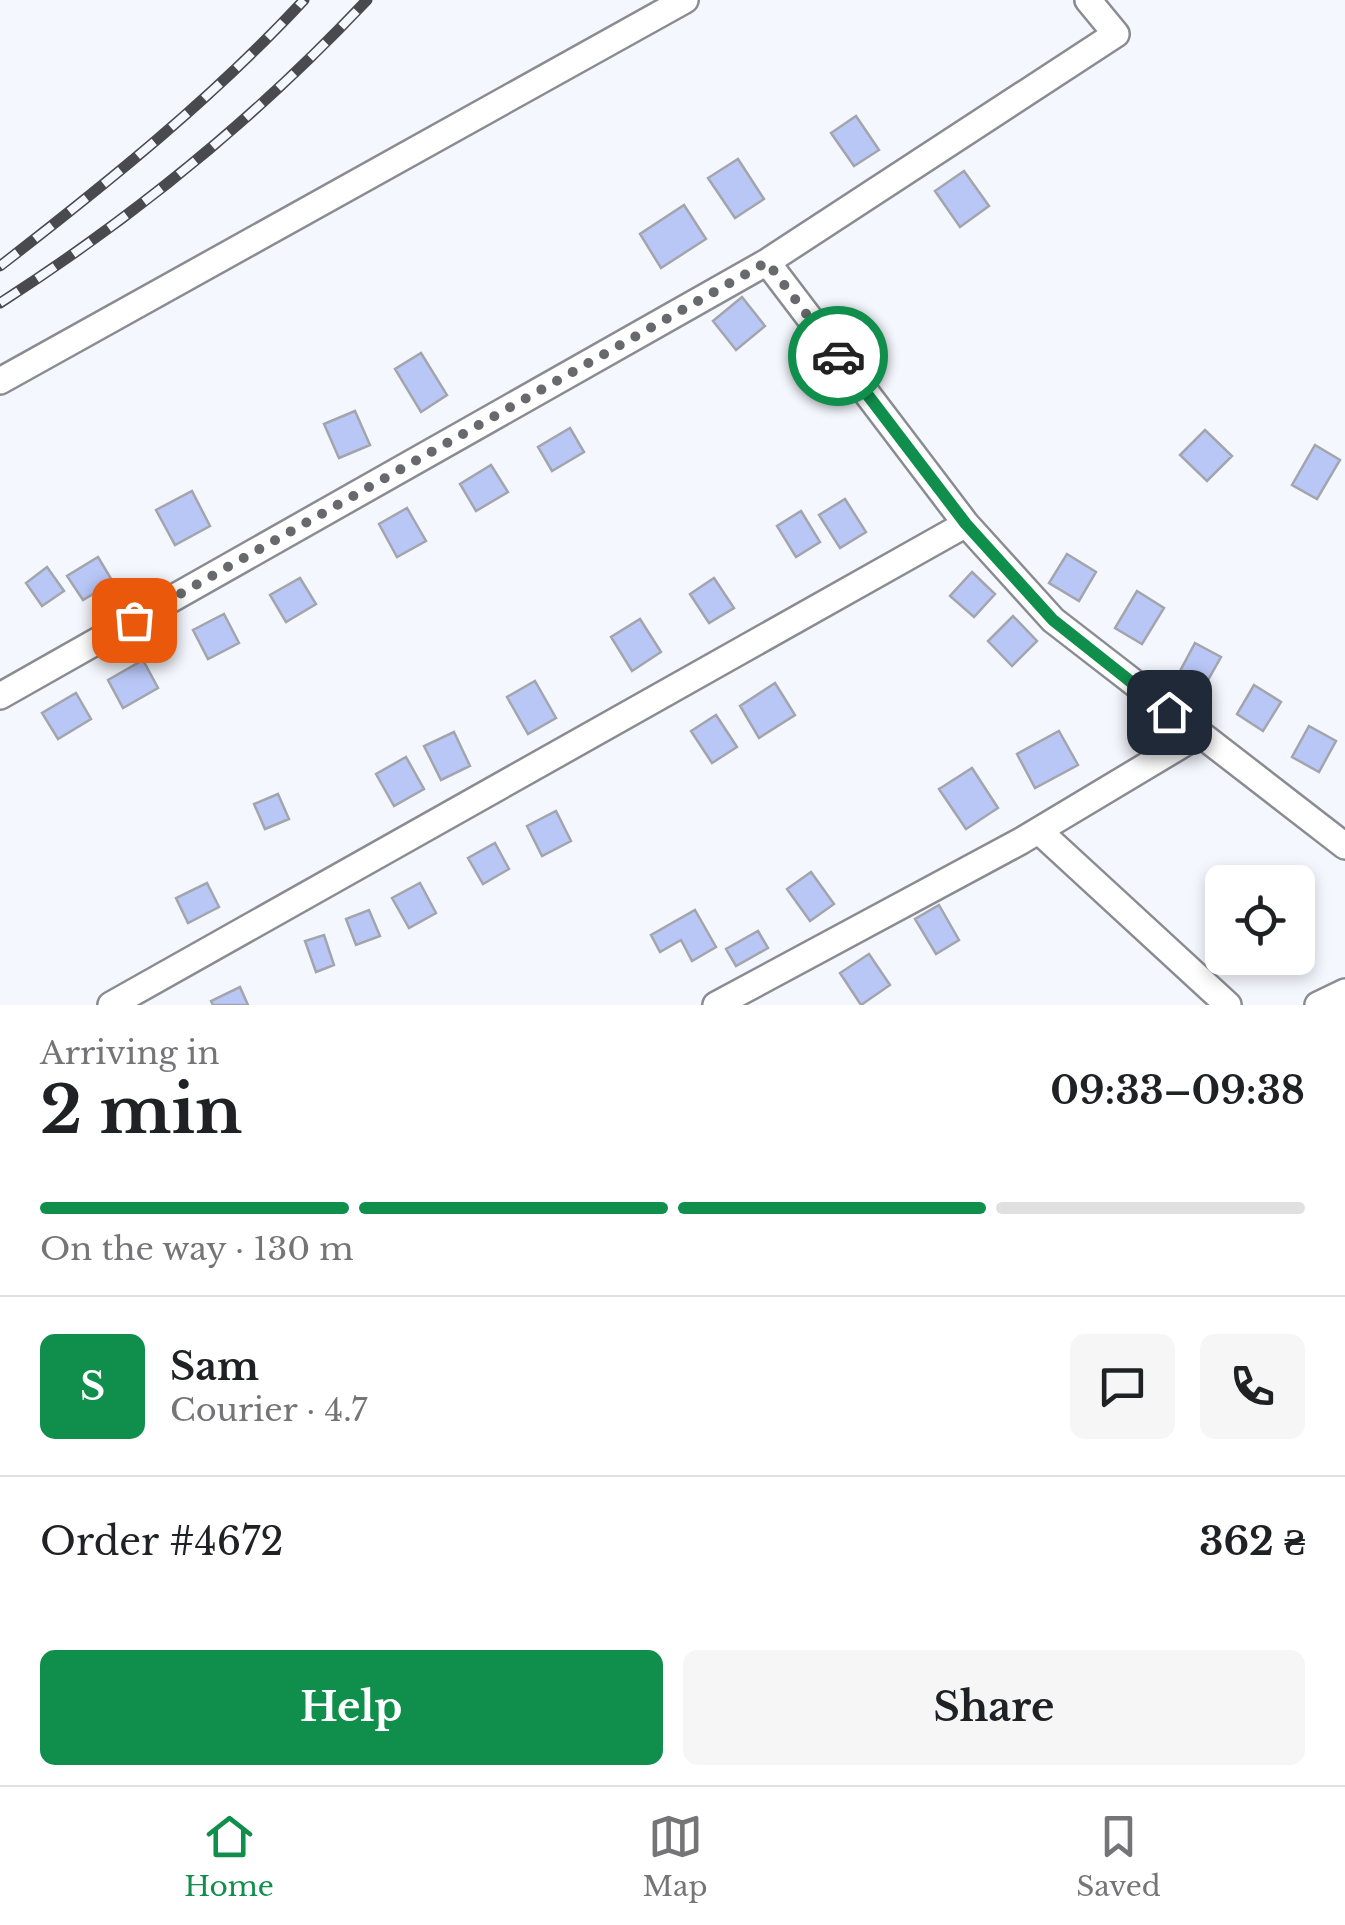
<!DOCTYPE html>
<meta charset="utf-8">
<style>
:root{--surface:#fff;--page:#f6f6f6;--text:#202124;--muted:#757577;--line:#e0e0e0;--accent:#108f4c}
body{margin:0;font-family:"Libre Baskerville",serif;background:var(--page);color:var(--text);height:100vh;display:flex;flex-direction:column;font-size:38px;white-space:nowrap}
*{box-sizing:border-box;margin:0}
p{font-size:32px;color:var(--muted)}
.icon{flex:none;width:55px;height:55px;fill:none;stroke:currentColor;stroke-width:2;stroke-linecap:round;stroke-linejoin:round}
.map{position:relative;height:1005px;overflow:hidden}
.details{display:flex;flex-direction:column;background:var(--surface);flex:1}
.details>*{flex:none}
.fabs{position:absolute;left:1205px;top:865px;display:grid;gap:20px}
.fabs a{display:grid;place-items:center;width:110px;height:110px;border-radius:15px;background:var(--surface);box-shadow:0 5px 15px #0003;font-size:50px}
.pin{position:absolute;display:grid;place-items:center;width:85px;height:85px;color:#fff;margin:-42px;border-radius:20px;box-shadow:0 5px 15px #0006}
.courier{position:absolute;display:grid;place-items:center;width:100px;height:100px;margin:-50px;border:8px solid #108f4c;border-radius:50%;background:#fff;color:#222;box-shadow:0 2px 12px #0007}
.overview em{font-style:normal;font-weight:700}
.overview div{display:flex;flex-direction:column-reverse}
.overview{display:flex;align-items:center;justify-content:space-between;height:170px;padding:0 40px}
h1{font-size:65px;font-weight:700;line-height:75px}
.bar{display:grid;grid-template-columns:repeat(4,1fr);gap:15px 10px;align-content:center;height:120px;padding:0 40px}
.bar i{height:12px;border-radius:8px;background:var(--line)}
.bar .selected{background:var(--accent)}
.bar p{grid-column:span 4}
.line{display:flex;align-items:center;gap:25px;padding:0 40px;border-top:2px solid var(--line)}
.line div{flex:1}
.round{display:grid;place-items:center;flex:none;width:105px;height:105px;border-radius:15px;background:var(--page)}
.primary-button{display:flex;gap:20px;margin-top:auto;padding:20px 40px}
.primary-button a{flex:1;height:115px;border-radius:15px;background:var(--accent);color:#fff;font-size:40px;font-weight:700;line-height:115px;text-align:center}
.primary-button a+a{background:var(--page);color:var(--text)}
.tabs{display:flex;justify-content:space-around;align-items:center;height:140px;border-top:2px solid var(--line);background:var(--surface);font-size:28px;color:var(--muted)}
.tabs a{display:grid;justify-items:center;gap:5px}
.tabs .selected{color:var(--accent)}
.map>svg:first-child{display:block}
.building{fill:#b9c7f7;stroke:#a3a5ac;stroke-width:2.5}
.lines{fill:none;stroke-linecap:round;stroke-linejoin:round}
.minor-casing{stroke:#8a8c92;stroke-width:30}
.minor{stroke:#fff;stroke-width:25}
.rail-casing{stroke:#494a4e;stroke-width:11}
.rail{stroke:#f5f7fe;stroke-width:8;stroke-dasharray:22;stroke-linecap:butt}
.done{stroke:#68696d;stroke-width:10;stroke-dasharray:0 18}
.route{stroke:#108f4c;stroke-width:12}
</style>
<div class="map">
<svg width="1345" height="1005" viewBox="0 0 1345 1005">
<rect width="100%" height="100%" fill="#f5f7fe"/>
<!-- building -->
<path class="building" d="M856,116L879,150L854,166L831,133Z
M738,159L764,199L735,218L708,178Z
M964,171L989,206L960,227L935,191Z
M684,205L706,239L661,268L640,234Z
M742,297L765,326L736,350L713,321Z
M421,353L447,395L421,412L395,369Z
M355,411L370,445L339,458L324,424Z
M570,428L584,452L552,471L538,447Z
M1205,430L1232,456L1207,481L1180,455Z
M1315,445L1340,460L1317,499L1292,485Z
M491,465L508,492L476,511L460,484Z
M192,491L210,526L175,545L156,510Z
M845,499L866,532L840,548L819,515Z
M407,508L426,541L397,557L379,524Z
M801,511L820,542L796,557L777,526Z
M1067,554L1096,572L1079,601L1049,583Z
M98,557L113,582L83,600L67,576Z
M47,567L64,591L42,606L26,583Z
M972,572L995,594L974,617L950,596Z
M300,578L316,604L286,622L270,595Z
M714,578L734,608L709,623L690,594Z
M1137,591L1164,608L1142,644L1115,628Z
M224,614L239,643L208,659L193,630Z
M1013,616L1037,641L1012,666L988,641Z
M640,619L661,652L632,671L611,637Z
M1195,643L1221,657L1204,687L1179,673Z
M143,660L158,688L123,708L108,680Z
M535,681L556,718L528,734L507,697Z
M775,683L795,715L759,738L740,706Z
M1254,685L1281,702L1263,731L1237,714Z
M76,693L91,719L58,739L42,713Z
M716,715L737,747L712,763L691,731Z
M1309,726L1336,741L1319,772L1292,757Z
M1059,731L1078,765L1035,788L1017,754Z
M454,732L470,766L441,780L424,746Z
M406,757L424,789L394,806L376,774Z
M972,768L998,808L966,829L939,789Z
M278,794L289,819L265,829L254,804Z
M556,811L571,841L542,856L527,826Z
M495,843L509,869L483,884L468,858Z
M811,872L834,904L810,921L787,889Z
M207,883L219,907L188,923L176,898Z
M420,883L436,913L409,928L392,898Z
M939,905L959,940L936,954L915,919Z
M369,910L380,936L356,945L346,919Z
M695,910L716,947L692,961L681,940L660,952L651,935Z
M758,931L768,948L736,966L726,949Z
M324,935L334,965L316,972L305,941Z
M869,954L890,985L861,1005L840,973Z
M240,987L248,1005H213L211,1001Z"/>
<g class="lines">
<!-- minor casing -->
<g class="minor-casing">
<path id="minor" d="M1088,0L1116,34L767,262L966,524L1053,620L1345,846
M0,381L685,0
M0,696L767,262
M1039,831L1228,1005
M111,1005L966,524
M716,1005L1021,841L1198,735
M1318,1005L1345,992"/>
</g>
<!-- minor -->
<use href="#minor" class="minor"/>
<!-- rail casing -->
<g class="rail-casing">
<path id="rail" d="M0,266C107,183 212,99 304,0
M0,303C134,217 258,116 367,0"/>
</g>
<!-- rail -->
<use href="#rail" class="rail"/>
</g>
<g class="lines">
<!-- done -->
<path class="done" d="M134,620L767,262L838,356"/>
<!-- route -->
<path class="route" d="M838,356L966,524L1053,620L1169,712"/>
</g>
</svg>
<div class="fabs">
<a><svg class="icon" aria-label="locate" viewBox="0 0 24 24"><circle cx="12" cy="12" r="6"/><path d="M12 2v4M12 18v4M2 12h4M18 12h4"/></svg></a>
</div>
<div class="pin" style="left:134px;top:620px;background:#ea580c"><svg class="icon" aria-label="bag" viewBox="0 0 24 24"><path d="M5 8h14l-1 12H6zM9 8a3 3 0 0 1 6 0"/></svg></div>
<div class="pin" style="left:1169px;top:712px;background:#1f2937"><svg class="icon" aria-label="home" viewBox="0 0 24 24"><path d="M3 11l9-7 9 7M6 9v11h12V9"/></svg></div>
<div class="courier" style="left:838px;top:356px"><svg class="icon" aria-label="car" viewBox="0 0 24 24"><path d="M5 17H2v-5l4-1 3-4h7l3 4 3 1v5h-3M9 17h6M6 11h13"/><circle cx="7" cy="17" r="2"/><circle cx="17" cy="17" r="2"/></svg></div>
</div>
<section class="details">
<div class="overview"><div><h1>2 min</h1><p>Arriving in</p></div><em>09:33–09:38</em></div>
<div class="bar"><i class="selected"></i><i class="selected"></i><i class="selected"></i><i></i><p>On the way · 130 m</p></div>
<div class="line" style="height:180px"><b class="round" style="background:var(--accent);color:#fff">S</b><div><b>Sam</b><p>Courier · 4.7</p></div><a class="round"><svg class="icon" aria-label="chat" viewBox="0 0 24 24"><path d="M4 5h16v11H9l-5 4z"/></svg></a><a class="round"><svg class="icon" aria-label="phone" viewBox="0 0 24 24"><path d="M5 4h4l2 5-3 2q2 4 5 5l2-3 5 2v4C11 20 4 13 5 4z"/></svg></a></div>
<div class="line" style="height:130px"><div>Order #4672</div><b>362 ₴</b></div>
<div class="primary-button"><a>Help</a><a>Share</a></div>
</section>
<nav class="tabs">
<a class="selected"><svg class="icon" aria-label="home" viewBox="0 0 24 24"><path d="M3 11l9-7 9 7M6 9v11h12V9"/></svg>Home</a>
<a><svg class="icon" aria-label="map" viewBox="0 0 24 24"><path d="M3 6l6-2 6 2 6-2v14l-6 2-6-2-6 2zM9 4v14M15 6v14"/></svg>Map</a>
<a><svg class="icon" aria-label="saved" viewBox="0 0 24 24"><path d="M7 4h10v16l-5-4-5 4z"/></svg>Saved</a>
</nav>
